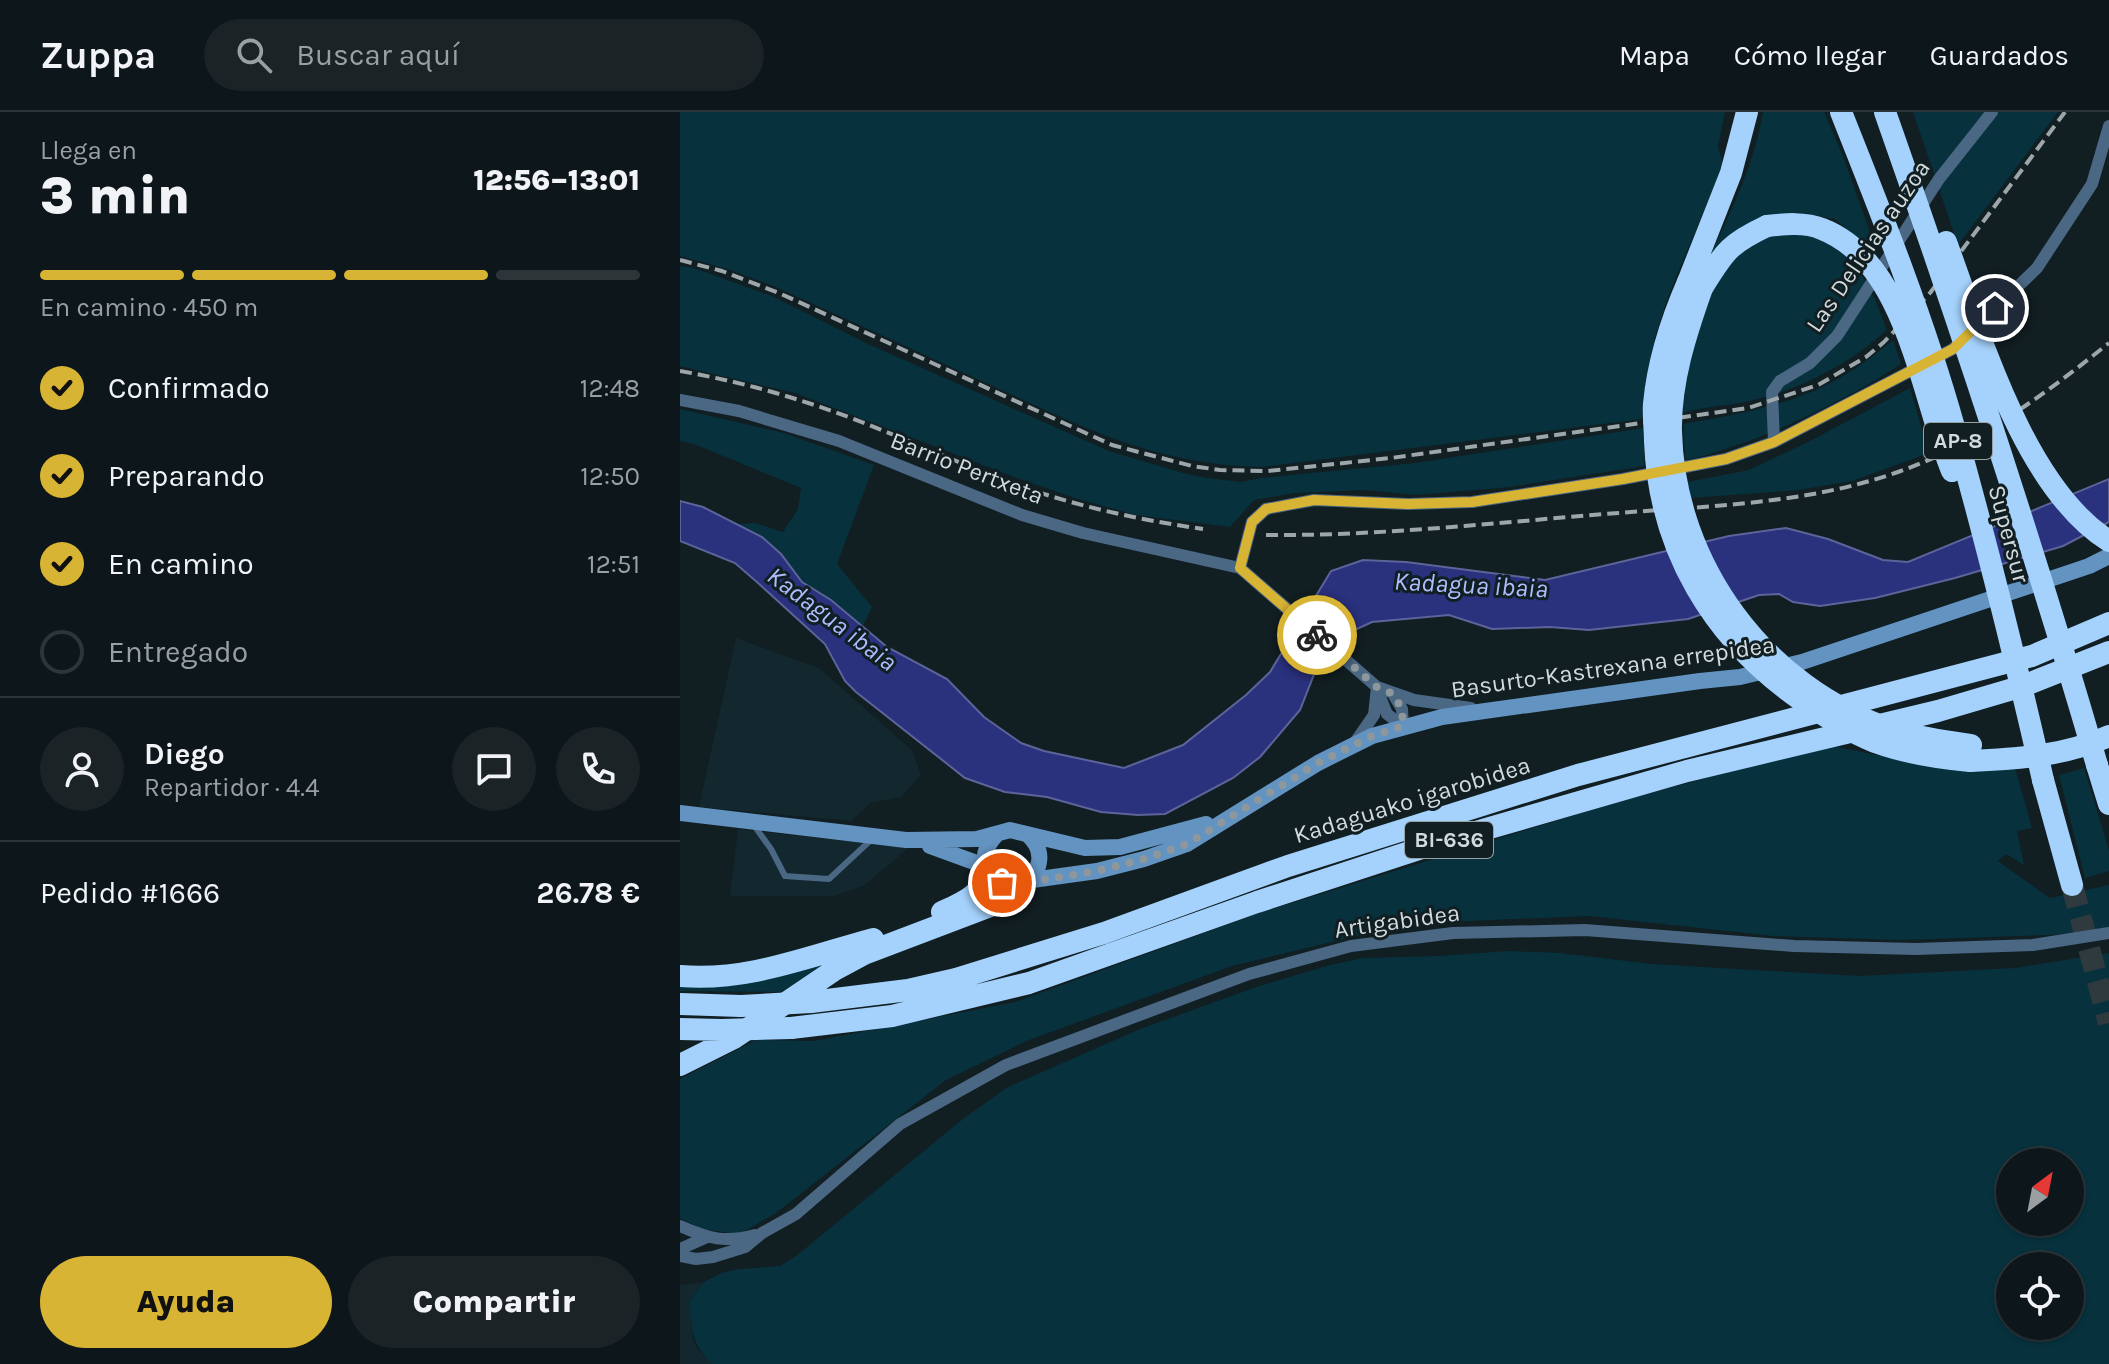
<!DOCTYPE html>
<html lang="es">
<meta charset="utf-8">
<style>
:root{--surface:#0d161a;--page:#1b2327;--text:#f1f3f6;--muted:#9a9fa2;--line:#2d3539;--accent:#d8b434}
body{margin:0;font-family:Karla,sans-serif;background:var(--page);color:var(--text);height:100vh;display:flex;flex-direction:column;font-size:30px;white-space:nowrap}
*{box-sizing:border-box;margin:0}
p{font-size:26px;color:var(--muted)}
.icon{flex:none;width:44px;height:44px;fill:none;stroke:currentColor;stroke-width:2;stroke-linecap:round;stroke-linejoin:round}
.map{position:relative;flex:1;overflow:hidden}
.side{display:flex;flex-direction:column;background:var(--surface);width:680px}
.side>*{flex:none}
.needle{width:52px;rotate:32deg}
.fabs{position:absolute;left:1316px;top:1036px;display:grid;gap:16px}
.fabs a{display:grid;place-items:center;width:88px;height:88px;border-radius:50%;background:var(--surface);box-shadow:0 2px 6px #0004,0 0 0 2px var(--line);font-size:40px}
.pin{position:absolute;display:grid;place-items:center;width:68px;height:68px;color:#fff;margin:-34px;border:4px solid #fff;border-radius:50%;box-shadow:0 2px 8px #0007}
.courier{position:absolute;display:grid;place-items:center;width:80px;height:80px;margin:-40px;border:6px solid #d8b434;border-radius:50%;background:#fff;color:#222;box-shadow:0 2px 10px #0007}
.overview em{font-style:normal;font-weight:800}
.overview div{display:flex;flex-direction:column-reverse}
.overview{display:flex;align-items:center;justify-content:space-between;height:136px;padding:0 40px}
h1{font-size:52px;font-weight:800;line-height:60px}
.bar{display:grid;grid-template-columns:repeat(4,1fr);gap:12px 8px;align-content:center;height:96px;padding:0 40px}
.bar i{height:10px;border-radius:6px;background:var(--line)}
.bar .selected{background:var(--accent)}
.bar p{grid-column:span 4}
.line{display:flex;align-items:center;gap:20px;padding:0 40px;border-top:2px solid var(--line)}
.line div{flex:1}
.round{display:grid;place-items:center;flex:none;width:84px;height:84px;border-radius:42px;background:var(--page)}
ol{padding:0 40px;list-style:none}
li{display:flex;align-items:center;gap:24px;height:88px}
li p{margin-inline-start:auto}
li .icon{padding:8px;border-radius:50%;background:var(--accent);color:#111;stroke-width:4}
li:last-child{color:var(--muted)}
li i{width:44px;height:44px;border:4px solid var(--line);border-radius:50%}
.button{display:flex;gap:16px;margin-top:auto;padding:16px 40px}
.button a{flex:1;height:92px;border-radius:48px;background:var(--accent);color:#111;font-size:32px;font-weight:800;line-height:92px;text-align:center}
.button a+a{background:var(--page);color:var(--text)}
header{display:flex;align-items:center;gap:48px;box-sizing:border-box;height:112px;padding:0 40px;background:var(--surface);border-bottom:2px solid var(--line)}
header strong{font-size:38px}
nav{display:flex;gap:44px;margin-inline-start:auto;font-size:28px}
.search{width:560px;height:72px;background:var(--page);display:flex;align-items:center;gap:20px;box-sizing:border-box;padding:0 28px;border-radius:44px;color:var(--muted);font-size:30px}
main{display:flex;flex:1;min-height:0}
.map>svg:first-child{display:block}
.built{fill:#12272e}
.green{fill:#07313d;fill-rule:evenodd}
.water{fill:#2a317d;stroke:#5c649a;stroke-width:2}
.lines{fill:none;stroke-linecap:round;stroke-linejoin:round}
.highway-tunnel{stroke:#2e3a3e;stroke-width:22;stroke-dasharray:22 11;stroke-linecap:butt}
.lane{stroke:#4a6784;stroke-width:6}
.street{stroke:#4a6784;stroke-width:12}
.secondary{stroke:#6393c0;stroke-width:16}
.highway{stroke:#a5d2fc;stroke-width:22}
.rail{stroke:#9da7ab;stroke-width:4;stroke-dasharray:12 6;stroke-linecap:butt}
.street-bridge{stroke:#4a6784;stroke-width:12}
.highway-bridge{stroke:#a5d2fc;stroke-width:22}
.done{stroke:#8e989c;stroke-width:8;stroke-dasharray:0 14.4}
.route{stroke:#d8b434;stroke-width:10}
.labels{text-anchor:middle;dominant-baseline:central;stroke-width:6;stroke-linejoin:round;paint-order:stroke}
.shield{fill:#111e22;stroke:#97a2a5;stroke-width:2}
.shield-label{font-size:22px;font-weight:bold;fill:#d1dadd}
.street-label{font-size:24px;fill:#d1dadd;stroke:#111e22}
.water-label{font-size:26px;font-style:italic;fill:#adbdfe;stroke:#111e22}
</style>
<header>
<strong>Zuppa</strong>
<div class="search"><svg class="icon" aria-label="search" viewBox="0 0 24 24"><circle cx="10" cy="10" r="6"/><path d="M15 15l6 6"/></svg>Buscar aquí</div>
<nav><a>Mapa</a><a>Cómo llegar</a><a>Guardados</a></nav>
</header>
<main>
<section class="side">
<div class="overview"><div><h1>3 min</h1><p>Llega en</p></div><em>12:56–13:01</em></div>
<div class="bar"><i class="selected"></i><i class="selected"></i><i class="selected"></i><i></i><p>En camino · 450 m</p></div>
<ol>
<li><svg class="icon" aria-label="check" viewBox="0 0 24 24"><path d="M5 12l5 5 9-10"/></svg>Confirmado<p>12:48</p></li>
<li><svg class="icon" aria-label="check" viewBox="0 0 24 24"><path d="M5 12l5 5 9-10"/></svg>Preparando<p>12:50</p></li>
<li><svg class="icon" aria-label="check" viewBox="0 0 24 24"><path d="M5 12l5 5 9-10"/></svg>En camino<p>12:51</p></li>
<li><i></i>Entregado</li>
</ol>
<div class="line" style="height:144px"><a class="round"><svg class="icon" aria-label="person" viewBox="0 0 24 24"><circle cx="12" cy="8" r="4"/><path d="M4 21q1-7 8-7t8 7"/></svg></a><div><b>Diego</b><p>Repartidor · 4.4</p></div><a class="round"><svg class="icon" aria-label="chat" viewBox="0 0 24 24"><path d="M4 5h16v11H9l-5 4z"/></svg></a><a class="round"><svg class="icon" aria-label="phone" viewBox="0 0 24 24"><path d="M5 4h4l2 5-3 2q2 4 5 5l2-3 5 2v4C11 20 4 13 5 4z"/></svg></a></div>
<div class="line" style="height:104px"><div>Pedido #1666</div><b>26.78 €</b></div>
<div class="button"><a>Ayuda</a><a>Compartir</a></div>
</section>
<div class="map">
<svg width="1429" height="1252" viewBox="0 0 1429 1252">
<rect width="100%" height="100%" fill="#111e22"/>
<!-- built -->
<path class="built" d="M56,526L139,556L233,639L241,663L221,685L191,691L171,709L19,695Z
M58,717L229,736L183,774L155,784H50Z
M24,1170L9,1190L13,1228L18,1238L32,1252H0V1173Z"/>
<!-- green -->
<path class="green" d="M0,0H1045L1038,34L1043,53L988,185L975,225L962,307L583,355C471,352 406,316 306,271C236,239 166,207 96,175L47,157L0,144Z
M1083,0H1144L1163,44L1198,143L1155,107L1121,101L1086,104L1016,171C1043,117 1073,60 1083,0Z
M1233,0H1378L1278,133Z
M1123,122C1174,135 1190,172 1207,218C1168,253 1122,277 1070,289C1048,294 1025,294 1002,301C1007,244 1025,147 1086,125C1097,121 1112,122 1123,122Z
M0,154L14,156L92,184L186,231L429,339L503,361L527,366L561,370L581,366L735,351L964,316V354L830,375L736,383L685,378L615,381L574,388L550,415L456,403L398,387L334,365L115,281L0,254Z
M1213,228L1221,252C1161,291 1075,333 1005,348L1003,312C1091,296 1142,288 1213,228Z
M1230,276L1249,341L1172,369L1119,378L1010,386L1007,370L1069,358L1128,330Z
M0,297L104,321L194,353L157,452L192,495L183,514L151,488L122,470L101,442L82,425L58,412L75,411L103,420L118,397L121,376L14,332L0,329Z
M1148,633L1254,655L1335,656L1352,716L1337,719L1344,753L1326,742L1318,749L1370,786L1429,773V815L1397,822L1222,828L1093,824L909,804L762,810L681,823L552,854L349,928L266,968L96,1101L60,1122L21,1117L0,1106V967L76,928L134,929L335,890L573,803L930,692Z
M1404,656L1429,738V759L1405,766L1379,663Z
M176,838L100,880L0,879V871Z
M828,839L880,841L972,852L1179,864L1335,856L1429,841V1252H32C11,1231 12,1218 9,1190L24,1170L41,1161L59,1157L100,1154L116,1144L284,1006L328,975L460,917L579,874L650,853L683,846L759,844ZM1390,1050V1110H1330V1050ZM1390,1154V1214H1330V1154Z"/>
<!-- water -->
<path class="water" d="M1429,367V410L1383,434L1275,466L1195,486L1140,494L1113,490L1099,482L1079,483L1008,507L909,518L870,515L812,517L769,503L692,510L668,521L635,560L620,598L580,645L553,666L485,702L458,703L421,700L367,685L325,680L285,666L176,580L165,569L145,532L78,471L55,451L0,429V389L23,395L82,425L101,442L122,470L151,488L207,535L267,567L304,605L341,631L364,639L444,656L503,633L566,583L590,560L651,459L683,448L726,450L865,468L1049,424L1106,416L1148,427L1203,448L1228,450Z"/>
<g class="lines">
<!-- highway-tunnel -->
<path class="highway-tunnel" d="M1392,773L1429,911"/>
<!-- lane -->
<path class="lane" d="M73,712L91,737L105,764L149,767L192,727"/>
<!-- street -->
<path class="street" d="M0,288L59,299L159,329L342,403L403,421L560,456L697,575L734,588L791,596
M1094,330L1092,280L1100,269L1130,251L1157,224L1259,67L1312,0
M586,397L634,388L728,392L792,390L943,367L1046,347L1094,330L1273,237L1357,156L1412,72L1429,14
M698,580L707,602L723,614
M713,582L722,597L723,614
M676,629L694,603L697,575
M0,1114C29,1127 45,1131 75,1123
M0,1137L27,1125
M0,1144L16,1147L33,1145L65,1135L82,1121L116,1102L220,1012L326,953L569,862L671,834L773,821L905,818L1114,834L1236,837L1353,833L1429,821"/>
<!-- secondary -->
<path class="secondary" d="M0,701L226,728L297,727L330,718L405,736L440,735L526,712
M316,723C277,765 351,795 359,750C361,738 355,729 347,722
M250,734L305,754
M345,769L417,759L464,747L507,732L638,651L692,624L762,605L1020,569L1060,565L1122,550L1409,454L1429,444"/>
<!-- highway -->
<path class="highway" d="M1008,170L1051,61L1067,0
M1022,176C1044,141 1048,132 1087,114
M1290,649C1337,647 1385,644 1429,624
M1417,653L1429,692
M1363,668L1392,773
M262,800C282,791 306,781 307,757
M0,864C66,870 130,844 193,827
M131,890L228,878L276,867L424,821L608,754L898,663L1352,544L1429,511
M0,892L61,894
M111,916L212,904L349,871L577,790L754,732L1007,659L1258,599L1343,574L1429,540
M0,917L42,918
M0,953L54,926L156,857L184,842L313,793L338,772"/>
<!-- rail -->
<path class="rail" d="M0,148L42,159L99,181L432,333L512,354L540,358L588,359L711,346L1068,296L1138,273L1186,245L1204,230L1250,181L1385,0
M0,259C70,271 139,292 204,319C250,337 294,358 340,374C400,395 460,408 523,417
M586,423C700,424 812,411 925,402C1023,394 1125,393 1218,360C1298,332 1364,283 1429,231"/>
<!-- street-bridge -->
<path class="street-bridge" d="M560,456L572,410L586,397"/>
<!-- highway-bridge -->
<path class="highway-bridge" d="M1161,0C1202,103 1244,208 1274,315C1307,432 1336,550 1363,668
M1205,0C1281,216 1353,433 1417,653
M1087,114C1105,112 1125,110 1142,117C1227,150 1241,284 1272,359
M1266,130C1300,222 1344,376 1429,429
M1008,170C991,209 978,249 974,292C973,304 975,317 975,329C979,437 1033,527 1121,588C1144,604 1168,619 1195,630C1225,641 1257,646 1290,649
M1022,176C1006,221 990,270 991,319C994,453 1085,576 1213,618C1238,626 1265,629 1291,633
M61,894L131,890
M42,918L111,916"/>
</g>
<g class="lines">
<!-- done -->
<path class="done" d="M322,771L338,772L417,759L464,747L507,732L638,651L692,624L723,614L722,597L713,582L697,575L637,523"/>
<!-- route -->
<path class="route" d="M637,523L560,456L572,410L586,397L634,388L728,392L792,390L943,367L1046,347L1094,330L1273,237L1315,196"/>
</g>
<g class="labels">
<!-- shield labels -->
<g class="shield">
<rect x="1244" y="311" width="68" height="36" rx="6"/>
<rect x="725" y="710" width="88" height="36" rx="6"/>
</g>
<g class="shield-label">
<text x="1278" y="329">AP-8</text>
<text x="769" y="728">BI-636</text>
</g>
<!-- street labels -->
<g class="street-label">
<text transform="translate(1188 134) rotate(-56)">Las Delicias auzoa</text>
<text transform="translate(287 356) rotate(21)">Barrio Pertxeta</text>
<text transform="translate(1329 422) rotate(75)">Supersur</text>
<text transform="translate(933 555) rotate(-8)">Basurto-Kastrexana errepidea</text>
<text transform="translate(732 688) rotate(-17)">Kadaguako igarobidea</text>
<text transform="translate(717 809) rotate(-8)">Artigabidea</text>
</g>
<!-- water labels -->
<g class="water-label">
<text transform="translate(791 473) rotate(3)">Kadagua ibaia</text>
<text transform="translate(152 507) rotate(37)">Kadagua ibaia</text>
</g>
</g>
</svg>
<div class="fabs">
<a><svg class="needle" viewBox="-14 -14 28 28"><path d="M0-13l5 13h-10z" fill="#e53935"/><path d="M0 13l5-13h-10z" fill="#9a9fa2"/></svg></a>
<a><svg class="icon" aria-label="locate" viewBox="0 0 24 24"><circle cx="12" cy="12" r="6"/><path d="M12 2v4M12 18v4M2 12h4M18 12h4"/></svg></a>
</div>
<div class="pin" style="left:322px;top:771px;background:#ea580c"><svg class="icon" aria-label="bag" viewBox="0 0 24 24"><path d="M5 8h14l-1 12H6zM9 8a3 3 0 0 1 6 0"/></svg></div>
<div class="pin" style="left:1315px;top:196px;background:#1f2937"><svg class="icon" aria-label="home" viewBox="0 0 24 24"><path d="M3 11l9-7 9 7M6 9v11h12V9"/></svg></div>
<div class="courier" style="left:637px;top:523px"><svg class="icon" aria-label="bike" viewBox="0 0 24 24"><circle cx="6" cy="16" r="4"/><circle cx="18" cy="16" r="4"/><path d="M6 16l4-8h5l3 8M10 8l3 8H6M13 5h3"/></svg></div>
</div>
</main>
